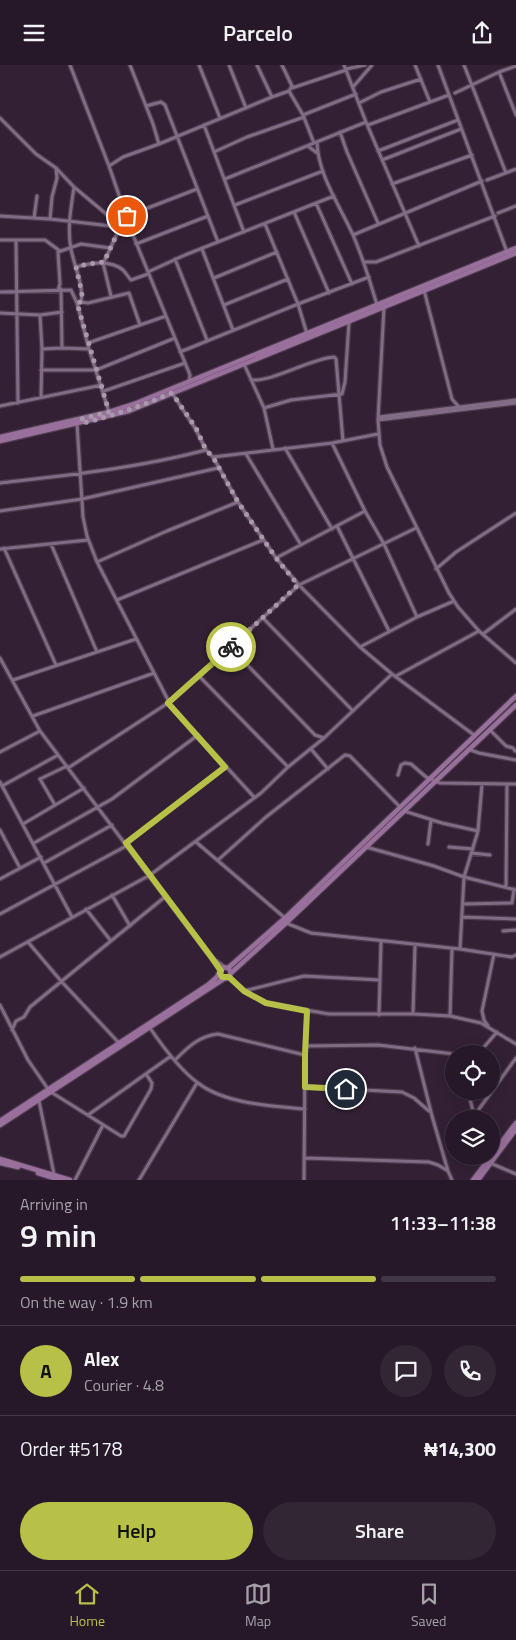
<!DOCTYPE html>
<meta charset="utf-8">
<style>
:root{--surface:#261828;--page:#322534;--text:#f1f3f6;--muted:#a4a0a8;--line:#423745;--accent:#b7c147}
body{margin:0;font-family:"Titillium Web",sans-serif;background:var(--page);color:var(--text);height:100vh;display:flex;flex-direction:column;font-size:19px;white-space:nowrap}
*{box-sizing:border-box;margin:0}
p{font-size:16px;color:var(--muted)}
.icon{flex:none;width:28px;height:28px;fill:none;stroke:currentColor;stroke-width:2;stroke-linecap:round;stroke-linejoin:round}
.map{position:relative;height:1115px;overflow:hidden}
.sheet{display:flex;flex-direction:column;background:var(--surface);flex:1}
.sheet>*{flex:none}
.tools{position:absolute;left:445px;top:980px;display:grid;gap:10px}
.tools a{display:grid;place-items:center;width:55px;height:55px;border-radius:50%;background:var(--surface);box-shadow:0 2px 12px #0003,0 0 0 1px var(--line);font-size:25px}
.pin{position:absolute;display:grid;place-items:center;width:42px;height:42px;color:#fff;margin:-21px;border:2px solid #fff;border-radius:50%;box-shadow:0 1px 5px #0007}
.courier{position:absolute;display:grid;place-items:center;width:50px;height:50px;margin:-25px;border:4px solid #b7c147;border-radius:50%;background:#fff;color:#222;box-shadow:0 1px 6px #0007}
.summary em{font-style:normal;font-weight:600}
.summary div{display:flex;flex-direction:column-reverse}
.summary{display:flex;align-items:center;justify-content:space-between;height:85px;padding:0 20px}
h1{font-size:32px;font-weight:600;line-height:38px}
.bar{display:grid;grid-template-columns:repeat(4,1fr);gap:8px 5px;align-content:center;height:60px;padding:0 20px}
.bar i{height:6px;border-radius:4px;background:var(--line)}
.bar .active{background:var(--accent)}
.bar p{grid-column:span 4}
.line{display:flex;align-items:center;gap:12px;padding:0 20px;border-top:1px solid var(--line)}
.line div{flex:1}
.round{display:grid;place-items:center;flex:none;width:52px;height:52px;border-radius:26px;background:var(--page)}
.cta{display:flex;gap:10px;margin-top:auto;padding:10px 20px}
.cta a{flex:1;height:58px;border-radius:30px;background:var(--accent);color:#111;font-size:20px;font-weight:600;line-height:58px;text-align:center}
.cta a+a{background:var(--page);color:var(--text)}
header{display:flex;justify-content:space-between;align-items:center;height:65px;padding:0 20px;background:var(--surface);font-size:22px;font-weight:600}
.tabs{display:flex;justify-content:space-around;align-items:center;height:70px;border-top:1px solid var(--line);background:var(--surface);font-size:14px;color:var(--muted)}
.tabs a{display:grid;justify-items:center;gap:2px}
.tabs .active{color:var(--accent)}
.map>svg:first-child{display:block}
.lines{fill:none;stroke-linecap:round;stroke-linejoin:round}
.minor-casing{stroke:#4c3b4d;stroke-width:5.5}
.major-casing{stroke:#4c3b4d;stroke-width:7}
.minor{stroke:#826b84;stroke-width:3}
.major{stroke:#98709b;stroke-width:4.5}
.done{stroke:#a99aab;stroke-width:5;stroke-dasharray:0 9}
.route{stroke:#b7c147;stroke-width:6}
</style>
<header><svg class="icon" aria-label="menu" viewBox="0 0 24 24"><path d="M4 6h16M4 12h16M4 18h16"/></svg>Parcelo<svg class="icon" aria-label="share" viewBox="0 0 24 24"><path d="M12 15V3M7 8l5-5 5 5M5 13v7h14v-7"/></svg></header>
<div class="map">
<svg width="516" height="1115" viewBox="0 0 516 1115">
<rect width="100%" height="100%" fill="#332035"/>
<g class="lines">
<!-- minor casing -->
<g class="minor-casing">
<path id="minor" d="M70,0L109,101
M130,0L153,59L159,79L123,92L109,101L131,165
M199,0L220,53
M229,0L246,43
M257,0L272,32
M282,0L292,21L289,26L303,50L314,78
M344,0L366,57L419,181
M415,0L430,37
M438,0L507,187
M464,0L506,108
M346,4L365,0
M499,7L516,50
M353,22L372,0
M292,23L346,5
M455,28L499,7L516,1
M359,38L381,27L421,14
M146,41L161,37L165,40L218,177
M303,50L356,29
M0,53L36,89L56,103L74,122L117,158L131,165L190,310L189,317
M204,60L244,167
M368,60L449,30
M340,67L347,87L378,158
M317,77C318,110 340,141 353,170C363,193 370,216 377,240
M159,79L272,32L289,26
M308,81L317,88
M378,86L458,55
M214,87L247,72L304,52
M382,95L461,64
M225,114L366,57
M487,115L516,104
M392,119L472,90
M74,122C71,143 67,163 71,184C74,201 84,220 81,237
M316,138L352,219
M235,140L323,106
M294,147L329,228
M498,148L516,141
M0,151L50,154L120,162
M34,153L37,131
M50,154L52,132L57,113L56,103
M265,159L298,239L307,269
M353,170L482,116
M0,175H45L60,186
M16,175L18,338
M136,179L208,151
M202,184L233,265
M175,194L207,275
M104,197L121,160L127,151L197,124
M364,197H376L495,151
M103,198L111,231
M76,202C90,198 110,194 123,205C126,208 128,212 131,215L148,209
M148,207L185,190L334,131
M214,213L277,187
M61,224L62,283
M58,225L60,219L58,187L81,179L110,183
M424,225L452,334L459,342
M0,227L71,225L77,238L89,284L109,347
M81,237L88,238L129,228L140,260
M224,240L288,214
M384,242L378,355L380,380L387,402L449,528L458,542L479,566L516,598
M0,248L40,250L62,247
M40,250L42,284L41,332
M88,278L166,251
M42,284L62,283L89,284
M180,287L298,239L369,212
M244,299L264,343L273,384
M41,305H96L175,273
M251,315C273,317 309,294 334,292L336,294L343,376
M104,326L185,298
M172,328L195,363L206,385L213,392L238,437L276,493L299,520L360,582L392,609L474,670
M0,341L102,320
M264,343L291,335L342,329L345,317L349,257
M379,352L516,335
M378,355L516,338
M77,359L83,452L87,471L97,497L169,637
M332,378L365,446L384,479L417,552
M285,383L332,464
M246,389L301,480
M213,392L332,378L378,369
M0,418C69,410 138,403 206,385
M0,446L82,434L218,403
M337,461L389,566
M51,479L97,587
M4,483L56,600
M0,484L88,475
M276,493L365,446
M97,497L167,466L238,437
M436,504L456,487L516,448
M117,535L263,475
M263,553L353,646
M483,569L516,544
M230,582L315,670L324,673
M360,582L417,552L454,536
M0,593L40,666L221,906
M199,611L288,702
M396,611L479,566
M13,615L136,574
M168,638L254,732
M33,651L154,608
M490,665L506,681L513,683L515,686
M311,684L328,704
M468,684L479,688L516,695
M0,687L40,666
M68,703L168,638L299,520L416,463
M398,710L401,700L405,698L411,699L426,712L440,718L516,719
M0,717L72,852
M2,721L58,690
M55,740L40,714L67,701
M404,746L442,758L478,766
M23,759L84,723
M0,765L20,803
M196,777L285,853
M34,778L112,734L198,670
M126,778L225,702
M428,779L431,755
M366,782L434,801L464,812L516,825
M449,782L473,784
M471,788L490,790
M218,795L266,752L345,690L350,691L400,742
M44,798L112,760
M0,814L41,792
M506,822L507,719
M112,830L130,861
M463,839L512,838L514,824
M86,844L111,876
M0,849L128,780
M462,852L516,854
M286,858L311,868L460,884L512,892L516,890
M503,866L516,865
M28,877L61,916L119,978
M460,884L464,812L478,766L482,719
M0,892L150,810L261,728L288,702L324,673L392,609
M215,895L226,903
M229,912L244,926L265,938L329,949H413L450,951L481,958L516,979
M244,926L304,911L380,915
M0,940L28,995L48,1024
M413,949L415,880
M379,950L381,877
M450,951L452,884
M488,961L484,955L482,946L494,889
M150,963C163,982 179,1004 198,1018C225,1039 272,1041 305,1044
M12,965L16,956L24,952L30,942L166,831
M306,981L378,980L454,989
M415,983L432,1051L448,1106L452,1115
M478,989L497,967
M175,995C188,982 199,971 218,969L305,990
M305,1022L402,1027L414,1033L429,1046
M468,1026L475,1054
M51,1027L121,1071H124L151,1024L152,1018L146,1009
M39,1036L54,1109
M88,1050L171,991
M474,1051L516,993
M305,1093L429,1097L438,1100L448,1106
M490,1098L516,1109
M75,1115L103,1060
M139,1115L197,1018
M304,1115L305,990L307,946"/>
</g>
<!-- major casing -->
<g class="major-casing">
<path id="major" d="M0,372L109,347L134,339L516,183
M0,376L129,346L516,188
M219.5 908a5.5 5.5 0 1 1 11 0a5.5 5.5 0 1 1-11 0Z
M228,903L285,853L516,631
M231,908L286,858L516,640
M0,1056L208,920L217,912L220,906
M0,1060L225,913
M491,1091L516,1058
M0,1094L70,1115
M0,1098L18,1102
M38,1108L60,1115
M473,1115L491,1091
M478,1115L516,1064"/>
</g>
<!-- minor -->
<use href="#minor" class="minor"/>
<!-- major -->
<use href="#major" class="major"/>
</g>
<g class="lines">
<!-- done -->
<path class="done" d="M127,151L121,160L104,197L88,199L76,202L82,228L81,237L77,238L109,347L81,354L83,358C116,350 141,341 172,328L196,363L206,385L213,392L238,437L276,493L298,520L231,582"/>
<!-- route -->
<path class="route" d="M231,582L168,638L225,702L126,778L212,893L221,906L220,908L222,912H229L244,926L266,938L307,946L305,990V1022L346,1024"/>
</g>
</svg>
<div class="tools">
<a><svg class="icon" aria-label="locate" viewBox="0 0 24 24"><circle cx="12" cy="12" r="6"/><path d="M12 2v4M12 18v4M2 12h4M18 12h4"/></svg></a>
<a><svg class="icon" aria-label="layers" viewBox="0 0 24 24"><path d="M12 4l9 5-9 5-9-5zM3 14l9 5 9-5"/></svg></a>
</div>
<div class="pin" style="left:127px;top:151px;background:#ea580c"><svg class="icon" aria-label="bag" viewBox="0 0 24 24"><path d="M5 8h14l-1 12H6zM9 8a3 3 0 0 1 6 0"/></svg></div>
<div class="pin" style="left:346px;top:1024px;background:#1f2937"><svg class="icon" aria-label="home" viewBox="0 0 24 24"><path d="M3 11l9-7 9 7M6 9v11h12V9"/></svg></div>
<div class="courier" style="left:231px;top:582px"><svg class="icon" aria-label="bike" viewBox="0 0 24 24"><circle cx="6" cy="16" r="4"/><circle cx="18" cy="16" r="4"/><path d="M6 16l4-8h5l3 8M10 8l3 8H6M13 5h3"/></svg></div>
</div>
<section class="sheet">
<div class="summary"><div><h1>9 min</h1><p>Arriving in</p></div><em>11:33–11:38</em></div>
<div class="bar"><i class="active"></i><i class="active"></i><i class="active"></i><i></i><p>On the way · 1.9 km</p></div>
<div class="line" style="height:90px"><b class="round" style="background:var(--accent);color:#111">A</b><div><b>Alex</b><p>Courier · 4.8</p></div><a class="round"><svg class="icon" aria-label="chat" viewBox="0 0 24 24"><path d="M4 5h16v11H9l-5 4z"/></svg></a><a class="round"><svg class="icon" aria-label="phone" viewBox="0 0 24 24"><path d="M5 4h4l2 5-3 2q2 4 5 5l2-3 5 2v4C11 20 4 13 5 4z"/></svg></a></div>
<div class="line" style="height:65px"><div>Order #5178</div><b>₦14,300</b></div>
<div class="cta"><a>Help</a><a>Share</a></div>
</section>
<nav class="tabs">
<a class="active"><svg class="icon" aria-label="home" viewBox="0 0 24 24"><path d="M3 11l9-7 9 7M6 9v11h12V9"/></svg>Home</a>
<a><svg class="icon" aria-label="map" viewBox="0 0 24 24"><path d="M3 6l6-2 6 2 6-2v14l-6 2-6-2-6 2zM9 4v14M15 6v14"/></svg>Map</a>
<a><svg class="icon" aria-label="saved" viewBox="0 0 24 24"><path d="M7 4h10v16l-5-4-5 4z"/></svg>Saved</a>
</nav>
